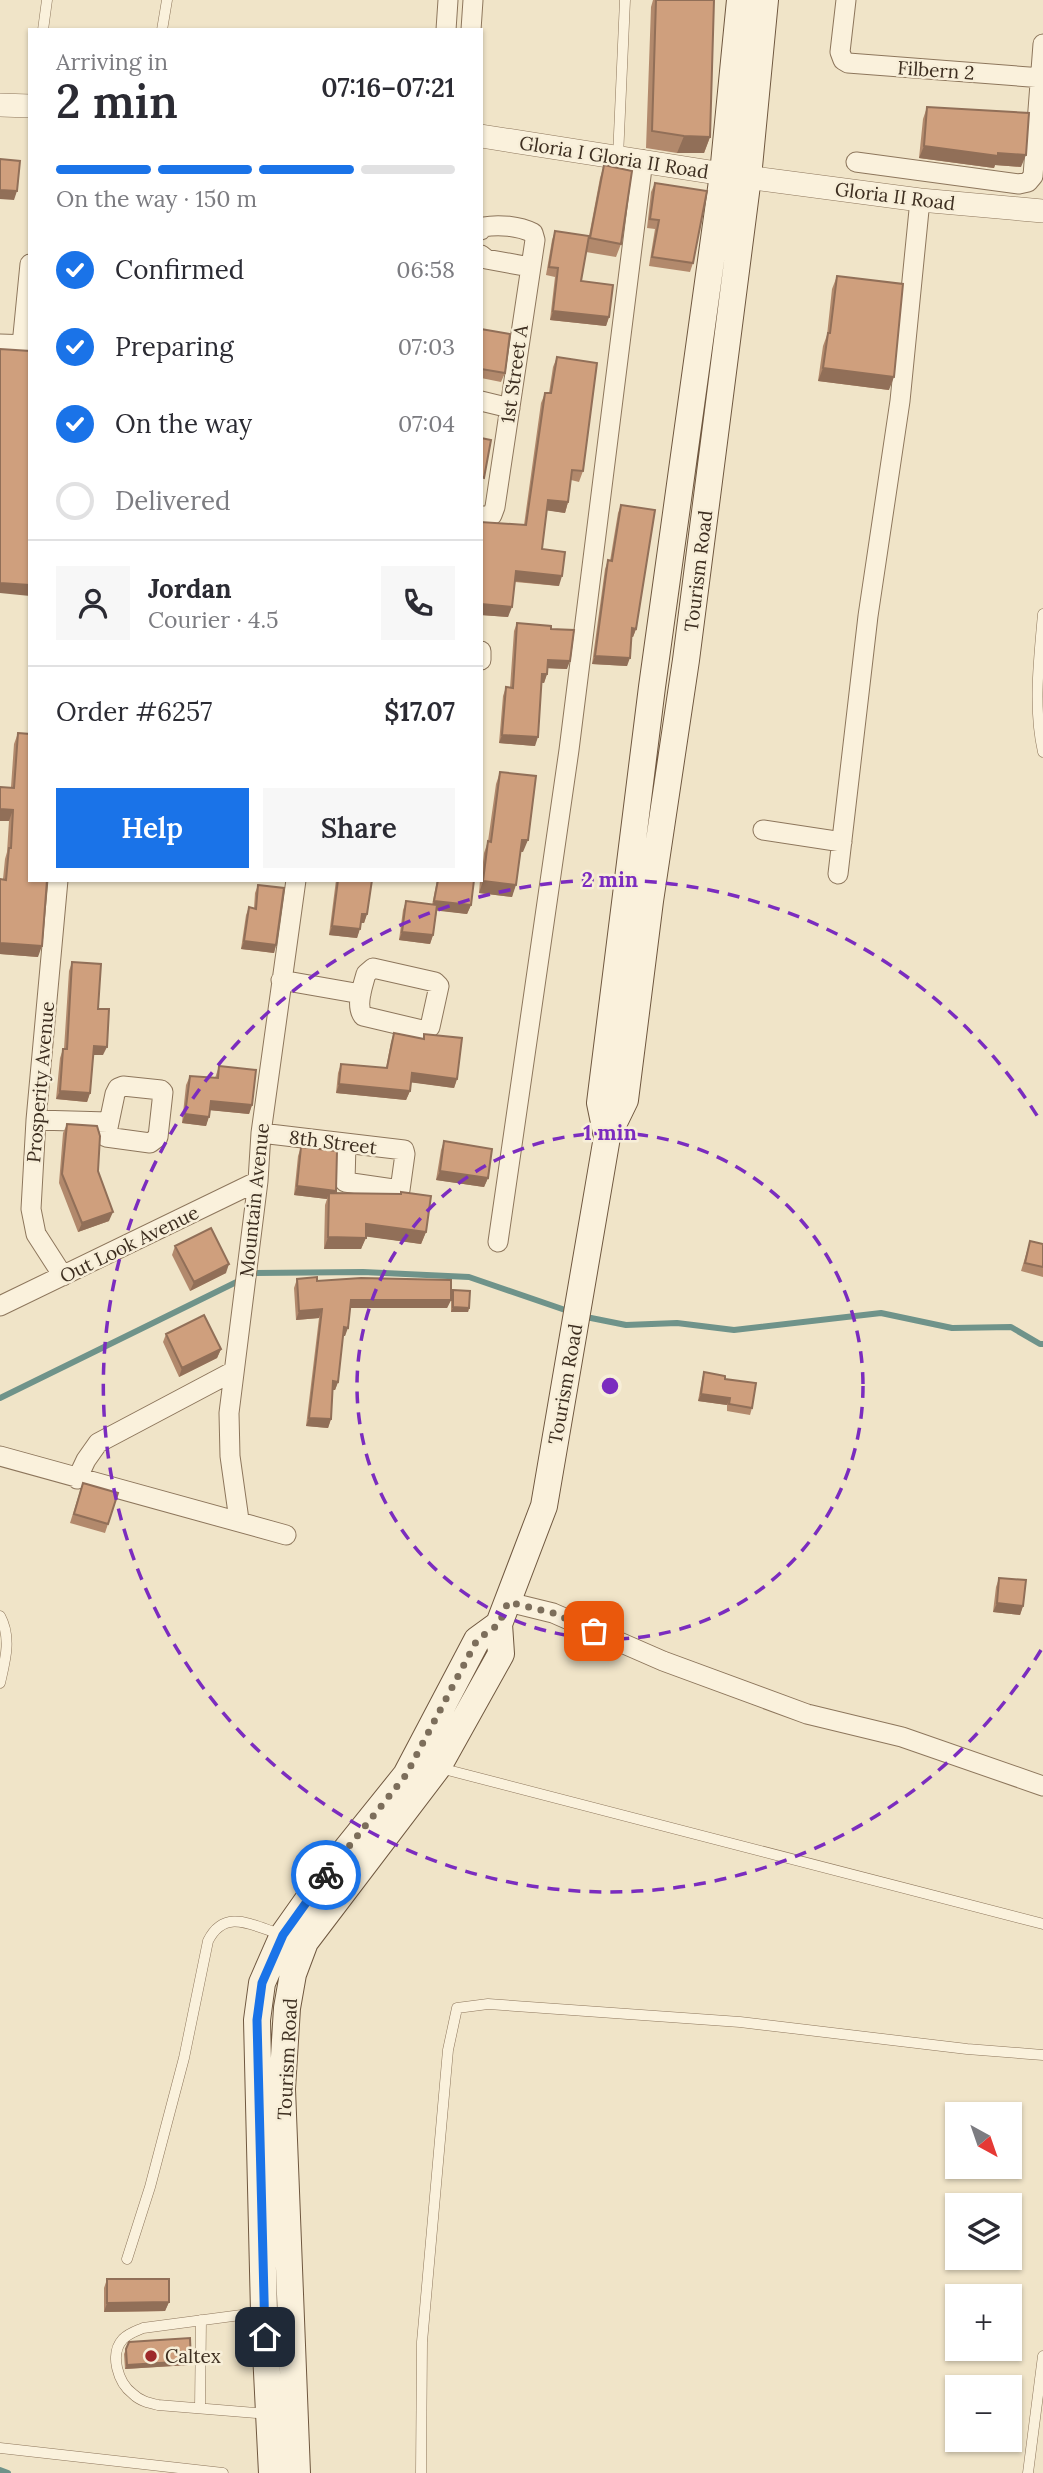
<!DOCTYPE html>
<meta charset="utf-8">
<style>
:root{--surface:#fff;--page:#f7f7f7;--text:#2b2b33;--muted:#7c7c81;--line:#e1e1e2;--accent:#1a73e8}
body{margin:0;font-family:Lora,serif;background:var(--page);color:var(--text);height:100vh;display:flex;flex-direction:column;font-size:26px;white-space:nowrap}
*{box-sizing:border-box;margin:0}
p{font-size:23px;color:var(--muted)}
.icon{flex:none;width:38px;height:38px;fill:none;stroke:currentColor;stroke-width:2;stroke-linecap:round;stroke-linejoin:round}
.map{position:relative;flex:1;overflow:hidden}
.sheet{position:absolute;left:28px;top:28px;width:455px;height:854px;display:flex;flex-direction:column;background:var(--surface);border-radius:0px;box-shadow:0 2px 5px #0004}
.sheet>*{flex:none}
.needle{width:46px;rotate:140deg}
.controls{position:absolute;left:945px;top:2102px;display:grid;gap:14px}
.controls a{display:grid;place-items:center;width:77px;height:77px;border-radius:0px;background:var(--surface);box-shadow:0 2px 5px #0004;font-size:35px}
.pin{position:absolute;display:grid;place-items:center;width:60px;height:60px;color:#fff;margin:-30px;border-radius:14px;box-shadow:0 4px 10px #0006}
.courier{position:absolute;display:grid;place-items:center;width:70px;height:70px;margin:-35px;border:5px solid #1a73e8;border-radius:50%;background:#fff;color:#222;box-shadow:0 2px 9px #0007}
.summary em{font-style:normal;font-weight:600}
.summary div{display:flex;flex-direction:column-reverse}
.summary{display:flex;align-items:center;justify-content:space-between;height:119px;padding:0 28px}
h1{font-size:46px;font-weight:600;line-height:52px}
.bar{display:grid;grid-template-columns:repeat(4,1fr);gap:10px 7px;align-content:center;height:84px;padding:0 28px}
.bar i{height:9px;border-radius:5px;background:var(--line)}
.bar .active{background:var(--accent)}
.bar p{grid-column:span 4}
.line{display:flex;align-items:center;gap:18px;padding:0 28px;border-top:2px solid var(--line)}
.line div{flex:1}
.round{display:grid;place-items:center;flex:none;width:74px;height:74px;border-radius:0px;background:var(--page)}
ol{padding:0 28px;list-style:none}
li{display:flex;align-items:center;gap:21px;height:77px}
li p{margin-inline-start:auto}
li .icon{padding:7px;border-radius:50%;background:var(--accent);color:#fff;stroke-width:4}
li:last-child{color:var(--muted)}
li i{width:38px;height:38px;border:4px solid var(--line);border-radius:50%}
.primary-button{display:flex;gap:14px;margin-top:auto;padding:14px 28px}
.primary-button a{flex:1;height:80px;border-radius:0px;background:var(--accent);color:#fff;font-size:28px;font-weight:600;line-height:80px;text-align:center}
.primary-button a+a{background:var(--page);color:var(--text)}
.map>svg:first-child{display:block}
.lines{fill:none;stroke-linecap:round;stroke-linejoin:round}
.stream{stroke:#6f938a;stroke-width:6}
.service-casing{stroke:#8d765c;stroke-width:11}
.minor-casing{stroke:#8d765c;stroke-width:21}
.tertiary-casing{stroke:#8d765c;stroke-width:24}
.secondary-casing{stroke:#6f573f;stroke-width:28}
.service{stroke:#faf1dc;stroke-width:10}
.minor{stroke:#faf1dc;stroke-width:19}
.tertiary{stroke:#faf1dc;stroke-width:23}
.secondary{stroke:#faf1dc;stroke-width:26}
.wall{fill:#b2896c}
.shaded-wall{fill:#916f58}
.building{fill:#cf9f7d;stroke:#916f58;stroke-width:2}
.done{stroke:#7c6e5b;stroke-width:7;stroke-dasharray:0 12.6}
.route{stroke:#1a73e8;stroke-width:9}
.ring{fill:none;stroke:#7b2cbf;stroke-width:3.5;stroke-dasharray:12 9}
.poi-dot{fill:#9e2a2b;stroke:#f7eed8;stroke-width:2.5}
.labels{text-anchor:middle;dominant-baseline:central;stroke-width:5;stroke-linejoin:round;paint-order:stroke}
.street-label{font-size:19px;fill:#3d2e20;stroke:#f7eed8}
.poi-label{font-size:19px;fill:#3d2e20;stroke:#f7eed8;text-anchor:start}
.centre{fill:#7b2cbf;stroke:#f7eed8;stroke-width:3.5}
.ring-label{font-size:21px;text-anchor:middle;font-weight:bold;fill:#7b2cbf;stroke:#f7eed8;stroke-width:5;stroke-linejoin:round;paint-order:stroke}
</style>
<div class="map">
<svg width="1043" height="2473" viewBox="0 0 1043 2473">
<rect width="100%" height="100%" fill="#f0e4c8"/>
<g class="lines">
<!-- stream -->
<path class="stream" d="M581,1316L626,1325L677,1323L734,1330L881,1313L952,1328L1011,1327L1040,1344H1043
M0,1398L255,1273L363,1272L469,1277L571,1312
M0,2470L8,2473"/>
<!-- service casing -->
<g class="service-casing">
<path id="service" d="M43,30L47,0
M162,30L167,0
M618,157L625,0
M1043,614C1039,659 1033,708 1043,752
M0,1616C12,1638 5,1661 0,1683
M440,1768L1043,1924
M127,2259L150,2187L184,2058L208,1941C225,1907 253,1926 283,1935
M263,2312L143,2328C136,2331 129,2333 123,2339C109,2354 118,2383 133,2394C140,2401 149,2403 158,2405L269,2414
M200,2408L201,2320
M0,2448L223,2473
M421,2473L422,2342L448,2050L457,2008L488,2004L740,2022L967,2049L1043,2055
M1028,2473L1043,2356"/>
</g>
<!-- minor casing -->
<g class="minor-casing">
<path id="minor" d="M846,0L840,52L843,60L848,63L1043,78
M446,30L448,0
M471,30L473,0
M856,162L1019,184L1028,182L1033,176L1043,44
M481,230L483,227C499,224 519,226 533,233L535,240L495,507L492,515L481,516
M481,255L486,259L530,267
M0,344L30,345
M22,345L30,264
M481,401L510,408
M481,651V660
M763,830L842,842
M838,874L868,616L900,401L920,200
M58,880L36,1120L31,1209L36,1234L63,1276
M373,968L435,982L439,986L430,1027L422,1030L363,1016C355,1005 363,986 366,974Z
M281,980L361,994
M123,1086L161,1090L163,1092L158,1137L150,1143L106,1137L115,1094L118,1088Z
M36,1120L108,1122
M261,1133L404,1150L405,1154L400,1190L345,1182L346,1144
M498,1242L569,750L643,160
M0,1306L258,1181
M0,1456L286,1535
M77,1479L86,1460L98,1443L232,1372
M239,1520L230,1456L229,1413L258,1181L261,1133L296,880
M508,1602L553,1613L663,1661L807,1714L902,1737L1043,1786"/>
</g>
<!-- tertiary casing -->
<g class="tertiary-casing">
<path id="tertiary" d="M0,105L30,106
M481,136L723,174L920,200L1043,211"/>
</g>
<!-- secondary casing -->
<g class="secondary-casing">
<path id="secondary" d="M607,1137L600,1103L652,687L723,174L740,0
M272,2473L264,2312L257,2020L262,1983L283,1935L324,1877L406,1775L477,1640L499,1624
M297,2473L282,2089L287,2008L293,1974L305,1942L438,1767L501,1654L499,1624L544,1506L607,1137L625,1100L650,901L686,660L748,177L765,0"/>
</g>
<!-- service -->
<use href="#service" class="service"/>
<!-- minor -->
<use href="#minor" class="minor"/>
<!-- tertiary -->
<use href="#tertiary" class="tertiary"/>
<!-- secondary -->
<use href="#secondary" class="secondary"/>
</g>
<!-- wall -->
<path class="wall" d="M653,0H714L710,137L704,153H677L646,148L651,7Z
M927,107L1021,167L995,165L994,168L919,158L923,119Z
M604,165L621,244L616,257L586,252L581,281L609,317L606,326L550,320L555,277L546,275L552,240L555,231L589,236L600,178Z
M655,183L693,263L690,272L649,266L655,229L647,228L651,192Z
M837,276L889,390L818,381L823,346L827,335L832,289Z
M481,329L505,373L501,382L481,378Z
M30,351V623H28L30,596Z
M557,357L583,471L579,482L571,480L568,502L565,513L547,510L542,549L559,586L515,582L508,617L481,615V522L524,525L541,403L545,393H549L553,367Z
M621,505L636,629L633,637H631L627,666L592,664L605,569L608,560L610,561L618,513Z
M517,623L551,629L567,669L547,668V674L544,683H541L535,746L499,743L503,696L506,687L510,688L514,631Z
M18,733L38,957L0,954V879H3L5,859L7,852L9,821H0V787H11L14,744Z
M500,772L523,852H521L512,897L479,893L480,880H481L484,853L488,841L496,784Z
M336,880H372L367,914L364,923H361L357,938L329,935Z
M437,880H474L471,905L467,914L437,910L433,935L430,944L399,940L403,910L406,901L432,905Z
M258,885L276,945L274,953L241,949L246,915L249,907L254,908L255,893Z
M72,962L98,1009L103,1055H93L90,1093L87,1102L56,1099L60,1058L63,1049H64L69,971Z
M394,1033L423,1039L424,1034L457,1079L454,1088L411,1082L410,1091L406,1100L336,1093L338,1073L341,1064L386,1068L391,1042Z
M219,1066L252,1105L249,1114L210,1110L206,1126L182,1123L186,1085L190,1076L215,1078Z
M67,1124L98,1171L109,1221L78,1232L59,1183L63,1133Z
M444,1141L488,1178L484,1187L436,1180L441,1150Z
M301,1147L336,1191L335,1193L426,1232L421,1244L366,1236L361,1249H324L325,1205L327,1199L294,1195L298,1156Z
M1030,1241L1043,1244V1277L1021,1271Z
M175,1246L226,1273L190,1291L172,1255Z
M297,1279L317,1281L451,1300L447,1308H350L345,1336H343L338,1382L335,1390H333L331,1419L328,1428L306,1426L319,1318L296,1320L294,1288Z
M453,1290L469,1308L468,1312H451V1295Z
M166,1334L221,1349L217,1358L179,1377L163,1342Z
M704,1372L725,1379L752,1408L750,1415L727,1411V1405L698,1401L702,1379Z
M80,1491L108,1524L105,1533L70,1523Z
M999,1578L1023,1606L1020,1615L993,1612L996,1587Z
M107,2279L169,2302L165,2311L104,2312V2288Z
M129,2342L189,2365L125,2369L124,2354Z"/>
<!-- shaded-wall -->
<path class="shaded-wall" d="M684,136L710,137L704,153H677Z
M924,146L1026,155L1021,167L995,165L994,168L919,158Z
M0,190L17,191L14,200L0,199Z
M553,311L609,317L606,326L550,320Z
M823,368L894,377L889,390L818,381Z
M548,500L568,502L565,513L544,510Z
M516,571L562,576L559,586L513,581Z
M0,583L30,585V596L0,593Z
M481,604L512,607L508,617L481,615Z
M632,628L636,629L633,637L629,636Z
M595,656L630,658L627,666L592,664Z
M548,660L570,661L567,669L545,668Z
M542,674H547L544,683L539,682Z
M502,735L538,737L535,746L499,743Z
M0,809L13,810L9,821H0Z
M522,840H528L523,852L518,851Z
M483,881L516,885L512,897L479,893Z
M434,901L471,905L467,914L431,910Z
M362,914H367L364,923H359Z
M332,926L360,929L357,938L329,935Z
M402,932L433,935L430,944L399,940Z
M244,941L276,945L274,953L241,949Z
M0,943L42,946L38,957L0,954Z
M94,1046L107,1047L103,1055H91Z
M412,1073L457,1079L454,1088L408,1082Z
M339,1084L410,1091L406,1100L336,1093Z
M60,1091L90,1093L87,1102L56,1099Z
M211,1101L252,1105L249,1114L208,1110Z
M185,1114L209,1117L206,1126L182,1123Z
M440,1171L488,1178L484,1187L436,1180Z
M297,1186L336,1191L333,1199L329,1193L327,1199L294,1195Z
M113,1212L109,1221L78,1232L82,1223Z
M366,1224L426,1232L421,1244L362,1236Z
M328,1237L366,1238L361,1249H324Z
M229,1264L226,1273L190,1291L194,1282Z
M351,1300H451L447,1308H348Z
M453,1307L469,1308L468,1312H451Z
M322,1309L319,1318L296,1320L299,1311Z
M344,1327L348,1328L345,1336H341Z
M221,1349L217,1358L179,1377L182,1368Z
M333,1381L338,1382L335,1390H330Z
M701,1394L730,1398L727,1405L698,1401Z
M309,1418L331,1419L328,1428L306,1426Z
M997,1603L1023,1606L1020,1615L993,1612Z
M169,2302L165,2311L104,2312L107,2303Z
M191,2361L189,2365L125,2369L127,2365Z"/>
<!-- building -->
<path class="building" d="M656,0H714L710,137L684,136L652,131Z
M927,107L1029,113L1026,155L998,153V156L924,146Z
M0,159L20,161L17,191L0,190Z
M604,165L632,171L621,244L590,238Z
M655,183L707,191L693,263L652,257L659,220L650,219Z
M555,231L589,236L581,281L613,285L609,317L553,311L558,268L549,267Z
M837,276L903,284L894,377L823,368L828,333H830Z
M481,329L510,334L505,373L481,369Z
M0,349L30,351V585L0,583Z
M557,357L597,363L583,471L572,470L568,502L548,500L542,549L565,552L562,576L516,571L512,607L481,604V522L526,525L545,393H551Z
M481,438L491,440L484,478L481,477Z
M621,505L655,510L636,629L632,628L630,658L595,656L608,560L612,561Z
M517,623L551,626V629L574,630L570,661L548,660L547,674H542L538,737L502,735L506,687L513,688Z
M18,733L30,734V880H47L42,946L0,943V879L6,880L9,848H11L13,810L0,809V787L14,788Z
M500,772L536,776L528,840H522L516,885L483,881L488,841L491,842Z
M338,880H372L367,914H362L360,929L332,926Z
M438,880H474L471,905L434,901Z
M258,885L284,888L276,945L244,941L249,907L256,909Z
M406,901L437,905L433,935L402,932Z
M72,962L101,964L98,1009H109L107,1047L94,1046L90,1093L60,1091L63,1049H67Z
M394,1033L424,1039V1034L462,1038L457,1079L412,1073L410,1091L339,1084L341,1064L387,1068Z
M219,1066L256,1070L252,1105L211,1101L209,1117L185,1114L190,1076L218,1078Z
M67,1124L97,1126L100,1136L98,1171L113,1212L82,1223L62,1174Z
M444,1141L492,1149L488,1178L440,1171Z
M301,1147L337,1151L336,1191L297,1186Z
M401,1192L431,1196L426,1232L366,1224V1238L328,1237L329,1193L401,1194Z
M211,1228L229,1264L194,1282L175,1246Z
M1030,1241L1043,1244V1267L1025,1263Z
M317,1277V1281L361,1278L451,1280V1300H351L348,1328L344,1327L338,1382L333,1381L331,1419L309,1418L322,1309L299,1311L297,1279Z
M453,1290L470,1291L469,1308L453,1307Z
M204,1315L221,1349L182,1368L166,1334Z
M704,1372L725,1376V1379L756,1383L752,1408L729,1404L730,1398L701,1394Z
M83,1483L118,1493L108,1524L74,1514Z
M999,1578L1026,1580L1023,1606L997,1603Z
M107,2279H169V2302L107,2303Z
M190,2338L191,2361L127,2365L126,2349L129,2342Z"/>
<g class="lines">
<!-- done -->
<path class="done" d="M326,1875L406,1775L477,1640L499,1624L508,1602L553,1613L594,1631"/>
<!-- route -->
<path class="route" d="M265,2337L257,2020L262,1983L283,1935L326,1875"/>
</g>
<!-- distance rings -->
<g class="ring">
<circle cx="610" cy="1386" r="253"/>
<path d="M1041 1650A506 506 0 1 1 1041 1122"/>
</g>
<!-- markers -->
<circle class="poi-dot" cx="151" cy="2356" r="7"/>
<g class="labels">
<!-- street labels -->
<g class="street-label">
<text transform="translate(936 70) rotate(4)">Filbern 2</text>
<text transform="translate(614 157) rotate(9)">Gloria I Gloria II Road</text>
<text transform="translate(895 196) rotate(7)">Gloria II Road</text>
<text transform="translate(514 374) rotate(-82)">1st Street A</text>
<text transform="translate(698 571) rotate(-83)">Tourism Road</text>
<text transform="translate(40 1082) rotate(-85)">Prosperity Avenue</text>
<text transform="translate(333 1142) rotate(7)">8th Street</text>
<text transform="translate(254 1200) rotate(-84)">Mountain Avenue</text>
<text transform="translate(129 1244) rotate(-26)">Out Look Avenue</text>
<text transform="translate(565 1384) rotate(-80)">Tourism Road</text>
<text transform="translate(287 2059) rotate(-87)">Tourism Road</text>
</g>
<!-- poi labels -->
<g class="poi-label">
<text x="165" y="2356">Caltex</text>
</g>
</g>
<circle cx="610" cy="1386" r="10" class="centre"/>
<g class="ring-label">
<text x="610" y="887">2 min</text>
<text x="610" y="1140">1 min</text>
</g>
</svg>
<div class="controls">
<a><svg class="needle" viewBox="-14 -14 28 28"><path d="M0-13l5 13h-10z" fill="#e53935"/><path d="M0 13l5-13h-10z" fill="#7c7c81"/></svg></a>
<a><svg class="icon" aria-label="layers" viewBox="0 0 24 24"><path d="M12 4l9 5-9 5-9-5zM3 14l9 5 9-5"/></svg></a>
<a>+</a>
<a>−</a>
</div>
<div class="pin" style="left:594px;top:1631px;background:#ea580c"><svg class="icon" aria-label="bag" viewBox="0 0 24 24"><path d="M5 8h14l-1 12H6zM9 8a3 3 0 0 1 6 0"/></svg></div>
<div class="pin" style="left:265px;top:2337px;background:#1f2937"><svg class="icon" aria-label="home" viewBox="0 0 24 24"><path d="M3 11l9-7 9 7M6 9v11h12V9"/></svg></div>
<div class="courier" style="left:326px;top:1875px"><svg class="icon" aria-label="bike" viewBox="0 0 24 24"><circle cx="6" cy="16" r="4"/><circle cx="18" cy="16" r="4"/><path d="M6 16l4-8h5l3 8M10 8l3 8H6M13 5h3"/></svg></div>
<section class="sheet">
<div class="summary"><div><h1>2 min</h1><p>Arriving in</p></div><em>07:16–07:21</em></div>
<div class="bar"><i class="active"></i><i class="active"></i><i class="active"></i><i></i><p>On the way · 150 m</p></div>
<ol>
<li><svg class="icon" aria-label="check" viewBox="0 0 24 24"><path d="M5 12l5 5 9-10"/></svg>Confirmed<p>06:58</p></li>
<li><svg class="icon" aria-label="check" viewBox="0 0 24 24"><path d="M5 12l5 5 9-10"/></svg>Preparing<p>07:03</p></li>
<li><svg class="icon" aria-label="check" viewBox="0 0 24 24"><path d="M5 12l5 5 9-10"/></svg>On the way<p>07:04</p></li>
<li><i></i>Delivered</li>
</ol>
<div class="line" style="height:126px"><a class="round"><svg class="icon" aria-label="person" viewBox="0 0 24 24"><circle cx="12" cy="8" r="4"/><path d="M4 21q1-7 8-7t8 7"/></svg></a><div><b>Jordan</b><p>Courier · 4.5</p></div><a class="round"><svg class="icon" aria-label="phone" viewBox="0 0 24 24"><path d="M5 4h4l2 5-3 2q2 4 5 5l2-3 5 2v4C11 20 4 13 5 4z"/></svg></a></div>
<div class="line" style="height:91px"><div>Order #6257</div><b>$17.07</b></div>
<div class="primary-button"><a>Help</a><a>Share</a></div>
</section>
</div>
